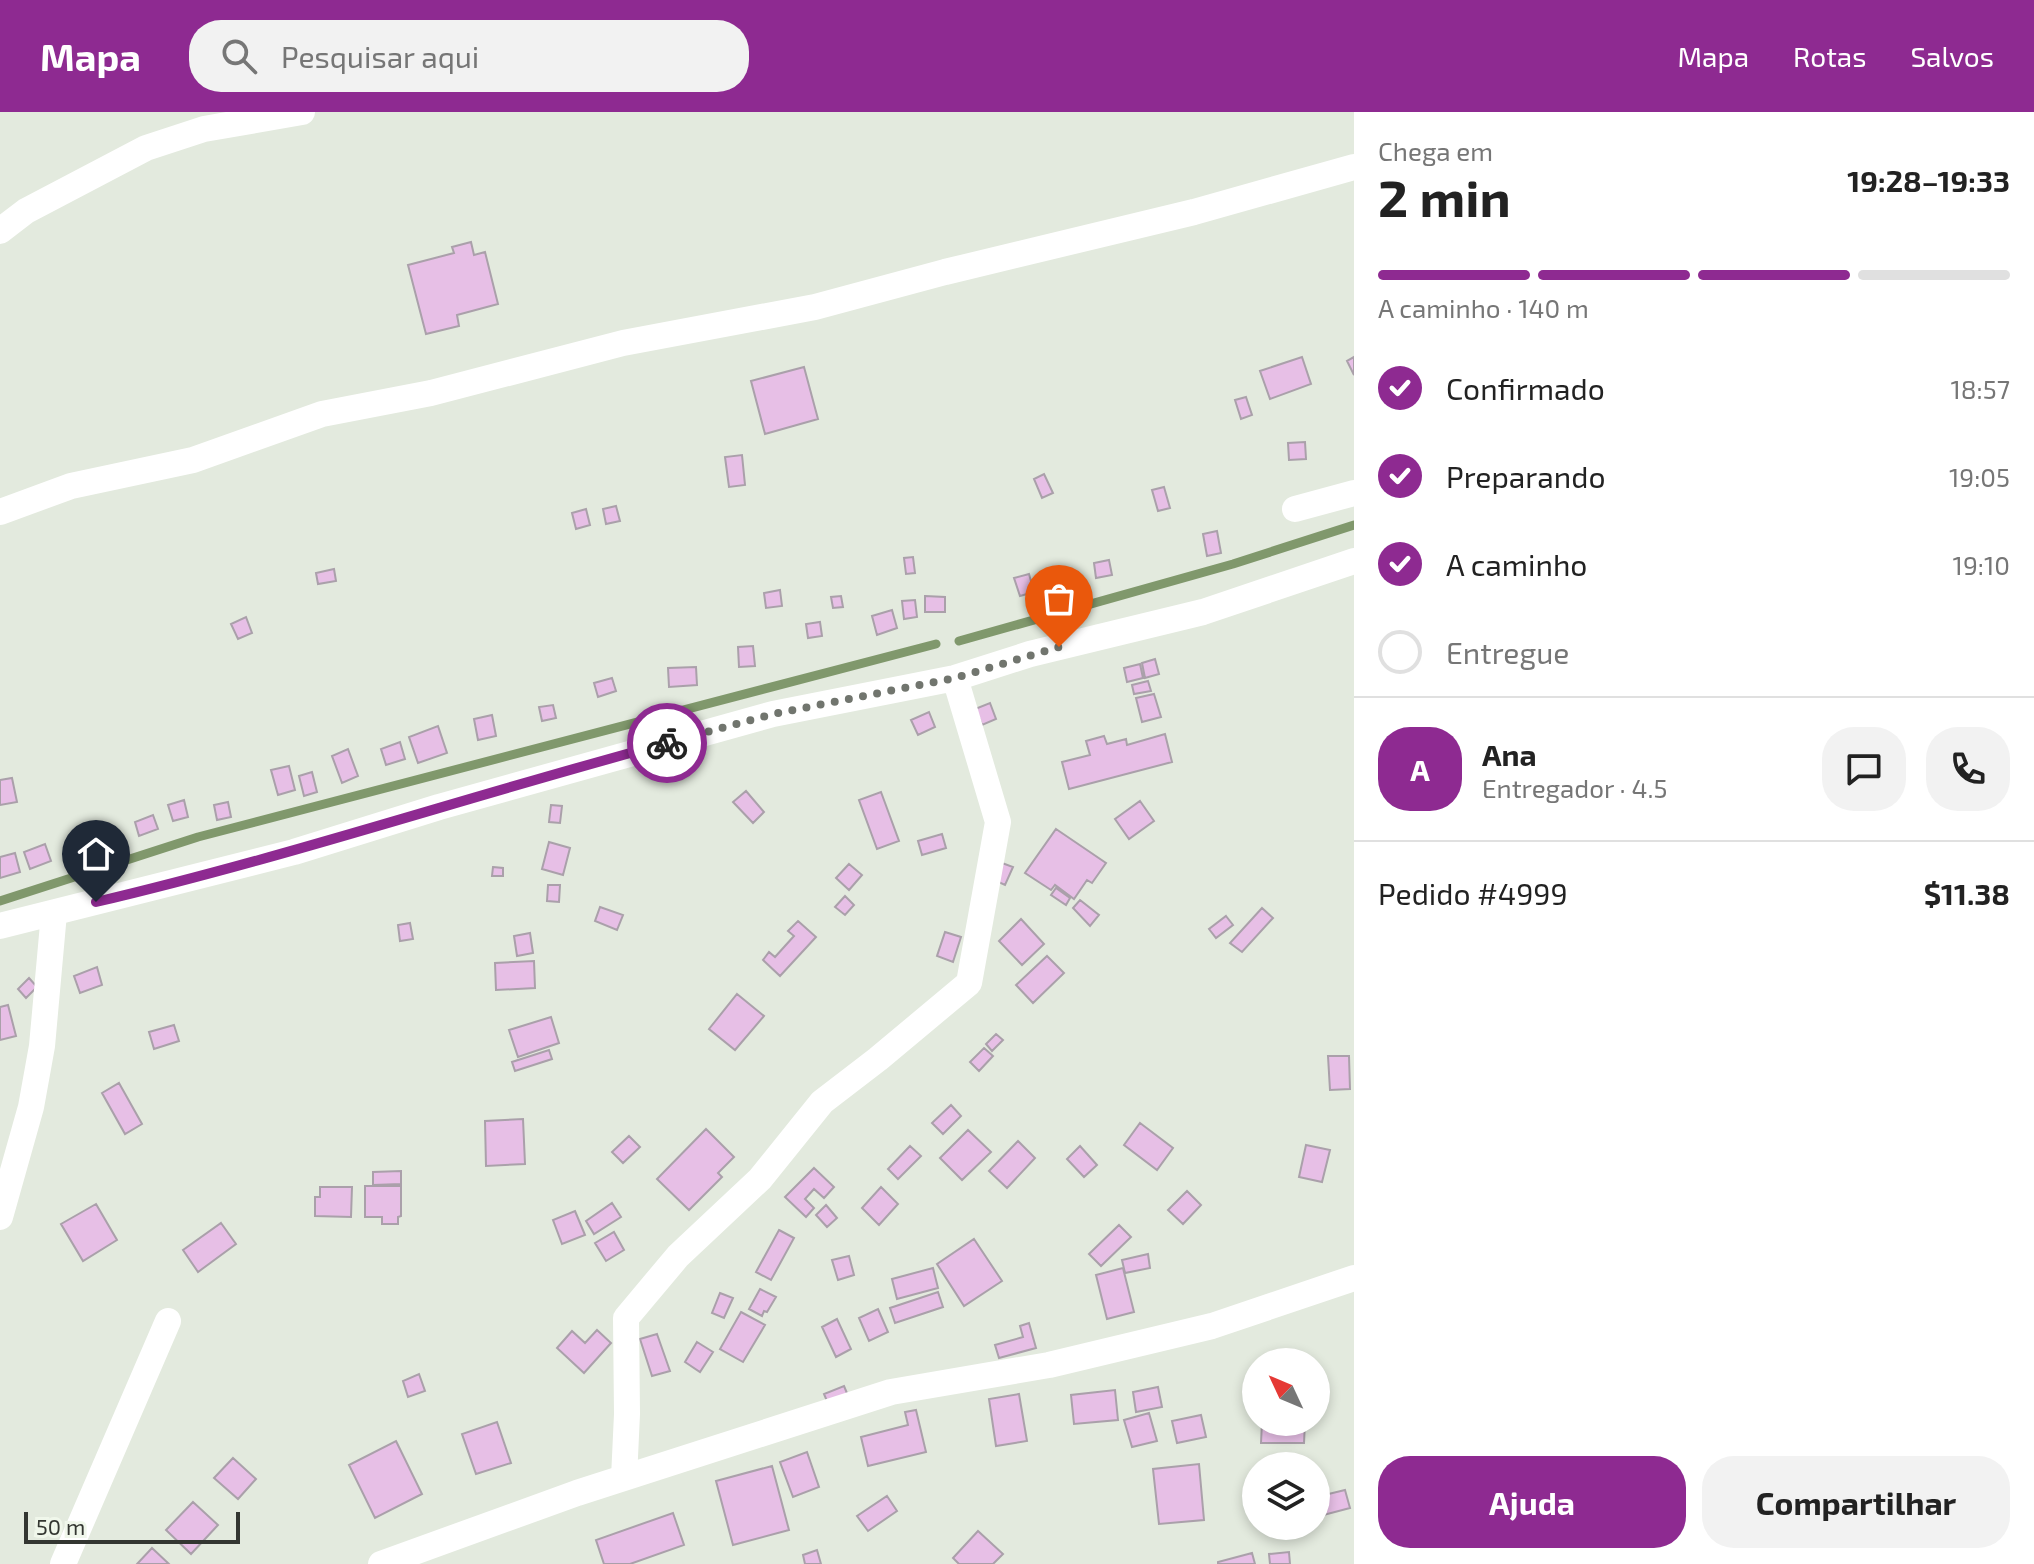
<!DOCTYPE html>
<html lang="pt">
<meta charset="utf-8">
<style>
:root{--surface:#fff;--page:#f2f2f2;--text:#222;--muted:#767676;--line:#e0e0e0;--accent:#8e2a91}
body{margin:0;font-family:"Exo 2",sans-serif;background:var(--page);color:var(--text);height:100vh;display:flex;flex-direction:column;font-size:30px;white-space:nowrap}
*{box-sizing:border-box;margin:0}
p{font-size:26px;color:var(--muted)}
.icon{flex:none;width:44px;height:44px;fill:none;stroke:currentColor;stroke-width:2;stroke-linecap:round;stroke-linejoin:round}
.map{position:relative;flex:1;overflow:hidden}
.sheet{display:flex;flex-direction:column;background:var(--surface);width:680px}
.sheet>*{flex:none}
.needle{width:52px;rotate:314deg}
.controls{position:absolute;left:1242px;top:1236px;display:grid;gap:16px}
.controls a{display:grid;place-items:center;width:88px;height:88px;border-radius:50%;background:var(--surface);box-shadow:0 4px 12px #0003;font-size:40px}
.scale{position:absolute;left:24px;bottom:20px;width:216px;box-sizing:border-box;padding-left:8px;border:4px solid #333631;border-top:0;font-size:22px;line-height:28px;white-space:nowrap;color:#333631;-webkit-text-stroke:6px #f0f7eb;paint-order:stroke}
.pin{position:absolute;display:grid;place-items:center;width:68px;height:68px;color:#fff;margin:-82px -34px;border-radius:50% 50% 50% 0;rotate:-45deg;box-shadow:0 0 8px #0007}
.pin .icon{rotate:45deg}
.courier{position:absolute;display:grid;place-items:center;width:80px;height:80px;margin:-40px;border:6px solid #8e2a91;border-radius:50%;background:#fff;color:#222;box-shadow:0 2px 10px #0007}
.headline em{font-style:normal;font-weight:700}
.headline div{display:flex;flex-direction:column-reverse}
.headline{display:flex;align-items:center;justify-content:space-between;height:136px;padding:0 24px}
h1{font-size:52px;font-weight:700;line-height:60px}
.bar{display:grid;grid-template-columns:repeat(4,1fr);gap:12px 8px;align-content:center;height:96px;padding:0 24px}
.bar i{height:10px;border-radius:6px;background:var(--line)}
.bar .current{background:var(--accent)}
.bar p{grid-column:span 4}
.line{display:flex;align-items:center;gap:20px;padding:0 24px;border-top:2px solid var(--line)}
.line div{flex:1}
.round{display:grid;place-items:center;flex:none;width:84px;height:84px;border-radius:32px;background:var(--page)}
ol{padding:0 24px;list-style:none}
li{display:flex;align-items:center;gap:24px;height:88px}
li p{margin-inline-start:auto}
li .icon{padding:8px;border-radius:50%;background:var(--accent);color:#fff;stroke-width:4}
li:last-child{color:var(--muted)}
li i{width:44px;height:44px;border:4px solid var(--line);border-radius:50%}
.button{display:flex;gap:16px;margin-top:auto;padding:16px 24px}
.button a{flex:1;height:92px;border-radius:32px;background:var(--accent);color:#fff;font-size:32px;font-weight:700;line-height:92px;text-align:center}
.button a+a{background:var(--page);color:var(--text)}
header{display:flex;align-items:center;gap:48px;box-sizing:border-box;height:112px;padding:0 40px;background:var(--accent);color:#fff}
header strong{font-size:38px}
nav{display:flex;gap:44px;margin-inline-start:auto;font-size:28px}
.search{width:560px;height:72px;background:var(--page);display:flex;align-items:center;gap:20px;box-sizing:border-box;padding:0 28px;border-radius:32px;color:var(--muted);font-size:30px}
main{display:flex;flex:1;min-height:0}
.map>svg:first-child{display:block}
.lines{fill:none;stroke-linecap:round;stroke-linejoin:round}
.stream{stroke:#80986c;stroke-width:9}
.building{fill:#e7bfe6;stroke:#aaa0aa;stroke-width:2}
.minor{stroke:#fff;stroke-width:26}
.done{stroke:#71756e;stroke-width:8;stroke-dasharray:0 14.4}
.route{stroke:#8e2a91;stroke-width:10}
</style>
<header>
<strong>Mapa</strong>
<div class="search"><svg class="icon" aria-label="search" viewBox="0 0 24 24"><circle cx="10" cy="10" r="6"/><path d="M15 15l6 6"/></svg>Pesquisar aqui</div>
<nav><a>Mapa</a><a>Rotas</a><a>Salvos</a></nav>
</header>
<main>
<div class="map">
<svg width="1354" height="1452" viewBox="0 0 1354 1452">
<rect width="100%" height="100%" fill="#e3eade"/>
<g class="lines">
<!-- stream -->
<path class="stream" d="M959,529L1233,452L1354,413
M0,789L198,725L936,532"/>
</g>
<!-- building -->
<path class="building" d="M471,130L474,143L485,140L498,192L457,203L459,214L426,222L408,153L454,141L452,135Z
M1302,245L1311,272L1270,287L1260,259Z
M1354,245V263L1347,249Z
M804,255L818,307L765,322L751,269Z
M1246,285L1252,303L1241,307L1235,288Z
M1305,330L1306,347L1289,348L1288,331Z
M742,343L745,373L729,375L725,345Z
M1044,362L1053,381L1042,386L1034,367Z
M1164,375L1170,396L1158,399L1152,378Z
M616,394L620,409L606,412L603,397Z
M586,397L590,413L576,417L572,401Z
M1217,419L1221,441L1207,444L1203,422Z
M913,445L915,461L906,462L904,446Z
M1109,448L1112,463L1096,466L1094,451Z
M334,457L336,469L318,472L316,461Z
M1029,462L1034,480L1020,484L1014,466Z
M780,478L782,494L766,496L764,481Z
M841,484L843,495L833,496L831,485Z
M925,484L945,485V500H925Z
M915,488L917,505L904,507L902,489Z
M892,498L897,516L877,523L872,504Z
M246,505L252,521L238,527L231,512Z
M820,510L822,524L808,526L806,512Z
M753,534L755,554L739,555L738,535Z
M1155,547L1159,562L1145,566L1142,551Z
M1140,552L1143,566L1127,570L1124,556Z
M696,555L697,573L669,575L668,556Z
M612,566L616,579L598,585L594,571Z
M1148,569L1151,579L1134,582L1132,573Z
M1154,582L1161,605L1142,610L1136,586Z
M990,591L996,607L982,613L975,597Z
M553,593L556,606L542,609L539,595Z
M929,600L935,615L918,623L911,608Z
M492,603L496,624L478,628L474,607Z
M438,614L447,641L418,651L409,625Z
M1165,622L1172,650L1069,677L1062,650L1090,643L1086,629L1104,624L1107,632L1126,627L1127,633Z
M400,630L405,647L386,653L381,637Z
M348,637L358,664L342,671L332,644Z
M289,654L295,678L278,683L271,658Z
M312,660L317,680L304,684L299,664Z
M12,666L17,690L0,693V668Z
M746,679L764,700L753,711L733,690Z
M881,680L899,729L877,737L859,688Z
M184,688L188,705L173,709L168,693Z
M1140,689L1154,709L1129,727L1115,707Z
M228,690L231,705L217,708L214,693Z
M551,693L562,694L560,711L549,710Z
M153,703L158,717L139,724L135,710Z
M1056,717L1106,751L1092,771L1087,768L1074,787L1055,773L1051,778L1025,761Z
M107,718L113,738L89,745L83,725Z
M942,722L946,736L922,743L918,729Z
M549,730L570,736L563,763L542,757Z
M45,732L51,749L30,757L24,740Z
M15,741L20,760L0,766V745Z
M1002,751L1013,755L1005,773L994,768Z
M849,752L862,763L849,778L836,766Z
M493,755L503,756V764H492Z
M548,773H560L559,790L547,789Z
M1056,776L1070,786L1066,793L1051,783Z
M845,784L854,793L845,803L835,795Z
M1080,788L1099,803L1090,814L1073,796Z
M600,795L623,803L617,818L595,809Z
M1262,796L1273,806L1242,840L1230,831Z
M1226,804L1233,813L1216,826L1209,817Z
M1021,807L1044,832L1022,853L999,829Z
M798,809L816,825L780,864L763,848L769,840L775,845L794,824L788,819Z
M410,811L413,827L400,829L398,813Z
M945,820L961,825L953,850L937,844Z
M530,821L533,841L517,844L514,824Z
M1047,844L1064,861L1033,891L1016,873Z
M534,849L535,876L496,878L495,851Z
M97,855L102,873L80,881L74,864Z
M29,866L37,875L26,886L18,877Z
M737,882L764,904L735,938L709,917Z
M8,893L16,924L0,928V895Z
M551,905L559,931L518,945L509,918Z
M174,913L179,929L154,937L149,920Z
M996,922L1003,928L992,939L986,932Z
M984,936L993,944L979,959L970,950Z
M549,938L552,947L515,959L512,950Z
M1328,944H1349L1350,977L1330,978Z
M119,971L142,1012L125,1022L102,981Z
M951,993L961,1004L943,1022L932,1011Z
M523,1007L525,1052L486,1054L485,1009Z
M1140,1011L1173,1036L1157,1058L1124,1033Z
M706,1017L734,1045L718,1061L722,1065L689,1098L657,1067Z
M968,1018L991,1040L962,1068L940,1046Z
M629,1024L640,1035L623,1051L612,1040Z
M1018,1029L1035,1046L1007,1076L989,1059Z
M1306,1033L1330,1038L1322,1070L1299,1065Z
M910,1034L921,1044L898,1067L888,1057Z
M1080,1034L1097,1053L1084,1065L1067,1047Z
M814,1056L834,1075L824,1086L814,1077L805,1087L814,1096L806,1105L785,1085Z
M401,1059V1072L373,1073V1060Z
M365,1074H401V1104L398,1105V1112H382V1105H365Z
M320,1075H352L351,1105L315,1104V1085H320Z
M881,1075L898,1092L879,1113L862,1096Z
M1187,1079L1201,1093L1183,1112L1168,1098Z
M612,1091L621,1105L594,1122L586,1109Z
M96,1092L117,1128L83,1149L61,1112Z
M826,1093L837,1106L827,1115L816,1103Z
M575,1099L585,1123L562,1132L553,1108Z
M221,1111L236,1132L198,1160L183,1138Z
M1119,1113L1131,1125L1101,1154L1089,1142Z
M779,1118L794,1126L771,1168L756,1160Z
M614,1120L624,1138L606,1149L595,1131Z
M974,1127L1002,1169L964,1194L937,1152Z
M1148,1142L1150,1156L1125,1161L1122,1148Z
M849,1144L854,1163L838,1168L832,1148Z
M933,1156L938,1176L897,1187L892,1167Z
M1123,1156L1134,1200L1107,1207L1096,1163Z
M760,1177L776,1185L767,1200L764,1199L762,1204L749,1197Z
M938,1180L943,1195L895,1211L890,1196Z
M720,1181L733,1186L724,1206L712,1201Z
M878,1197L888,1220L869,1229L859,1206Z
M741,1200L765,1213L743,1250L720,1237Z
M837,1207L851,1237L836,1245L822,1215Z
M1029,1211L1036,1236L999,1246L995,1233L1023,1225L1020,1214Z
M597,1218L611,1231L584,1261L557,1236L572,1219L585,1231Z
M657,1222L670,1259L652,1264L640,1227Z
M697,1230L713,1240L700,1260L685,1250Z
M419,1262L425,1279L408,1285L403,1269Z
M844,1274L849,1286L829,1294L824,1282Z
M1158,1275L1162,1295L1136,1300L1133,1280Z
M1115,1278L1118,1308L1074,1312L1071,1283Z
M1019,1282L1027,1329L996,1334L989,1287Z
M916,1298L926,1340L868,1354L861,1325L908,1313L905,1300Z
M1149,1301L1157,1329L1132,1335L1124,1308Z
M1201,1303L1206,1325L1177,1331L1172,1309Z
M497,1310L511,1351L476,1362L462,1322Z
M1262,1310H1305L1304,1331H1261Z
M396,1329L422,1382L375,1406L349,1353Z
M807,1340L819,1375L793,1385L780,1350Z
M233,1346L256,1367L238,1387L214,1366Z
M1199,1352L1204,1408L1159,1412L1153,1357Z
M772,1354L789,1418L733,1433L716,1369Z
M1345,1378L1350,1396L1316,1405V1385Z
M887,1384L897,1399L868,1419L857,1404Z
M193,1390L218,1413L191,1442L166,1418Z
M673,1401L684,1433L630,1452H604L596,1428Z
M978,1419L1003,1442L993,1452H959L953,1446Z
M152,1436L169,1452H137Z
M817,1438L821,1452H805L803,1443Z
M1289,1440L1290,1452H1270L1269,1442Z
M1252,1441L1255,1452H1218V1450Z"/>
<g class="lines">
<!-- minor -->
<path class="minor" d="M0,119L26,99L146,36L204,17L302,0
M1295,397L1354,381
M0,400L71,374L193,348L322,302L431,281L623,231L815,195L945,160L1194,100L1354,55
M0,814L294,740L439,695L773,602L955,566L1030,542L1203,500L1354,449
M0,1105L31,995L42,934L54,801
M624,1366L627,1302L626,1206L678,1144L760,1067L822,990L878,947L969,871L998,710L955,566
M63,1452L168,1209
M381,1452L577,1381L891,1280L1049,1253L1212,1214L1354,1166"/>
</g>
<g class="lines">
<!-- done -->
<path class="done" d="M667,631L773,602L955,566L1059,535"/>
<!-- route -->
<path class="route" d="M96,790C288,745 476,682 667,631"/>
</g>
</svg>
<div class="controls">
<a><svg class="needle" viewBox="-14 -14 28 28"><path d="M0-13l5 13h-10z" fill="#e53935"/><path d="M0 13l5-13h-10z" fill="#767676"/></svg></a>
<a><svg class="icon" aria-label="layers" viewBox="0 0 24 24"><path d="M12 4l9 5-9 5-9-5zM3 14l9 5 9-5"/></svg></a>
</div>
<div class="scale">50 m</div>
<div class="pin" style="left:1059px;top:535px;background:#ea580c"><svg class="icon" aria-label="bag" viewBox="0 0 24 24"><path d="M5 8h14l-1 12H6zM9 8a3 3 0 0 1 6 0"/></svg></div>
<div class="pin" style="left:96px;top:790px;background:#1f2937"><svg class="icon" aria-label="home" viewBox="0 0 24 24"><path d="M3 11l9-7 9 7M6 9v11h12V9"/></svg></div>
<div class="courier" style="left:667px;top:631px"><svg class="icon" aria-label="bike" viewBox="0 0 24 24"><circle cx="6" cy="16" r="4"/><circle cx="18" cy="16" r="4"/><path d="M6 16l4-8h5l3 8M10 8l3 8H6M13 5h3"/></svg></div>
</div>
<section class="sheet">
<div class="headline"><div><h1>2 min</h1><p>Chega em</p></div><em>19:28–19:33</em></div>
<div class="bar"><i class="current"></i><i class="current"></i><i class="current"></i><i></i><p>A caminho · 140 m</p></div>
<ol>
<li><svg class="icon" aria-label="check" viewBox="0 0 24 24"><path d="M5 12l5 5 9-10"/></svg>Confirmado<p>18:57</p></li>
<li><svg class="icon" aria-label="check" viewBox="0 0 24 24"><path d="M5 12l5 5 9-10"/></svg>Preparando<p>19:05</p></li>
<li><svg class="icon" aria-label="check" viewBox="0 0 24 24"><path d="M5 12l5 5 9-10"/></svg>A caminho<p>19:10</p></li>
<li><i></i>Entregue</li>
</ol>
<div class="line" style="height:144px"><b class="round" style="background:var(--accent);color:#fff">A</b><div><b>Ana</b><p>Entregador · 4.5</p></div><a class="round"><svg class="icon" aria-label="chat" viewBox="0 0 24 24"><path d="M4 5h16v11H9l-5 4z"/></svg></a><a class="round"><svg class="icon" aria-label="phone" viewBox="0 0 24 24"><path d="M5 4h4l2 5-3 2q2 4 5 5l2-3 5 2v4C11 20 4 13 5 4z"/></svg></a></div>
<div class="line" style="height:104px"><div>Pedido #4999</div><b>$11.38</b></div>
<div class="button"><a>Ajuda</a><a>Compartilhar</a></div>
</section>
</main>
